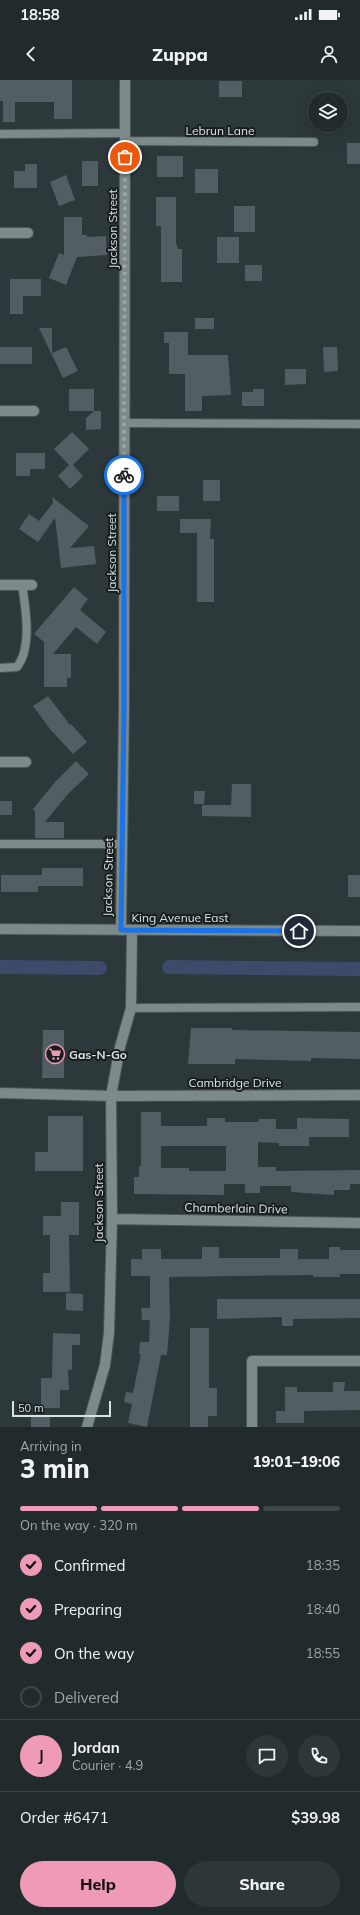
<!DOCTYPE html>
<meta charset="utf-8">
<style>
:root{--surface:#212a2c;--page:#2d3638;--text:#f1f3f6;--muted:#a2a7a9;--line:#3e4648;--accent:#ef9ab7}
body{margin:0;font-family:Mulish,sans-serif;background:var(--page);color:var(--text);height:100vh;display:flex;flex-direction:column;font-size:15px;white-space:nowrap}
*{box-sizing:border-box;margin:0}
p{font-size:13px;color:var(--muted)}
.icon{flex:none;width:22px;height:22px;fill:none;stroke:currentColor;stroke-width:2;stroke-linecap:round;stroke-linejoin:round}
.map{position:relative;height:1347px;overflow:hidden}
.panel{display:flex;flex-direction:column;background:var(--surface);flex:1}
.panel>*{flex:none}
.buttons{position:absolute;left:308px;top:12px;display:grid;gap:8px}
.buttons a{display:grid;place-items:center;width:40px;height:40px;border-radius:50%;background:var(--surface);box-shadow:0 4px 16px #0002,0 0 0 1px var(--line);font-size:20px}
.scale{position:absolute;left:12px;bottom:10px;width:99px;box-sizing:border-box;padding-left:4px;border:2px solid #dae2e3;border-top:0;font-size:11px;line-height:14px;white-space:nowrap;color:#dae2e3;-webkit-text-stroke:3px #191e1f;paint-order:stroke}
.pin{position:absolute;display:grid;place-items:center;width:34px;height:34px;color:#fff;margin:-17px;border:2px solid #fff;border-radius:50%;box-shadow:0 1px 4px #0007}
.courier{position:absolute;display:grid;place-items:center;width:40px;height:40px;margin:-20px;border:3px solid #1a73e8;border-radius:50%;background:#fff;color:#222;box-shadow:0 1px 5px #0007}
.overview em{font-style:normal;font-weight:800}
.overview div{display:flex;flex-direction:column-reverse}
.overview{display:flex;align-items:center;justify-content:space-between;height:68px;padding:0 20px}
h1{font-size:26px;font-weight:800;line-height:30px}
.bar{display:grid;grid-template-columns:repeat(4,1fr);gap:6px 4px;align-content:center;height:48px;padding:0 20px}
.bar i{height:5px;border-radius:3px;background:var(--line)}
.bar .current{background:var(--accent)}
.bar p{grid-column:span 4}
.line{display:flex;align-items:center;gap:10px;padding:0 20px;border-top:1px solid var(--line)}
.line div{flex:1}
.round{display:grid;place-items:center;flex:none;width:42px;height:42px;border-radius:21px;background:var(--page)}
ol{padding:0 20px;list-style:none}
li{display:flex;align-items:center;gap:12px;height:44px}
li p{margin-inline-start:auto}
li .icon{padding:4px;border-radius:50%;background:var(--accent);color:#111;stroke-width:4}
li:last-child{color:var(--muted)}
li i{width:22px;height:22px;border:2px solid var(--line);border-radius:50%}
.cta{display:flex;gap:8px;margin-top:auto;padding:8px 20px}
.cta a{flex:1;height:46px;border-radius:24px;background:var(--accent);color:#111;font-size:16px;font-weight:800;line-height:46px;text-align:center}
.cta a+a{background:var(--page);color:var(--text)}
.status{display:flex;justify-content:space-between;align-items:center;height:28px;padding:0 20px;background:var(--surface);direction:ltr}
.status svg{height:11px;fill:currentColor}
header{display:flex;justify-content:space-between;align-items:center;height:52px;padding:0 20px;background:var(--surface);font-size:18px;font-weight:800}
.map>svg:first-child{display:block}
.lines{fill:none;stroke-linecap:round;stroke-linejoin:round}
.canal{stroke:#3e4a69;stroke-width:14}
.building{fill:#535d64;fill-rule:evenodd}
.service-casing{stroke:#4b5657;stroke-width:10}
.minor-casing{stroke:#4b5657;stroke-width:12}
.tertiary-casing{stroke:#4b5657;stroke-width:12}
.secondary-casing{stroke:#4b5657;stroke-width:12}
.service{stroke:#7c8a8c;stroke-width:8}
.minor{stroke:#7c8a8c;stroke-width:10}
.tertiary{stroke:#7c8a8c;stroke-width:10}
.secondary{stroke:#7c8a8c;stroke-width:10}
.done{stroke:#9da6a8;stroke-width:4;stroke-dasharray:0 7.2}
.route{stroke:#1a73e8;stroke-width:5}
.labels{text-anchor:middle;dominant-baseline:central;stroke-width:4;stroke-linejoin:round;paint-order:stroke}
.street-label{font-size:12px;fill:#dae2e3;stroke:#191e1f}
.poi-label{font-size:12px;font-weight:bold;fill:#dae2e3;stroke:#191e1f;text-anchor:start}
</style>
<div class="status"><b>18:58</b><svg viewBox="0 0 49 12"><path d="M0 12V9h3v3zM5 12V6h3v6zM10 12V3h3v9zM15 12V0h3v12zM26 1h20v11H26zM47 4h2v5h-2z"/></svg></div>
<header><svg class="icon" aria-label="back" viewBox="0 0 24 24"><path d="M15 5l-7 7 7 7"/></svg>Zuppa<svg class="icon" aria-label="person" viewBox="0 0 24 24"><circle cx="12" cy="8" r="4"/><path d="M4 21q1-7 8-7t8 7"/></svg></header>
<div class="map">
<svg width="360" height="1347" viewBox="0 0 360 1347">
<rect width="100%" height="100%" fill="#2c383a"/>
<g class="lines">
<!-- canal -->
<path class="canal" d="M0,887L100,888
M169,887L360,889"/>
</g>
<!-- building -->
<path class="building" d="M0,0H72V39H54V22H15V42H3V21H0Z
M219,1H242V17H219Z
M347,63H360V84H347Z
M157,76H183V97H157Z
M82,81H98V106H82Z
M25,84H37V108H14V91H25Z
M195,89H218V113H195Z
M66,95L75,120L59,126L50,102Z
M156,117H176V163L178,169H182V202H161V146H156Z
M234,126H255V152H234Z
M64,137H82V155H87V157L106,156L107,175L77,177L66,205L49,198L59,173L64,175Z
M217,157H239V183H217Z
M245,185H262V201H245Z
M10,199H41V216H23V234H10Z
M195,238H214V249H195Z
M39,248H52V273L66,267L78,291L63,298Z
M164,252H188V275H228L231,315L202,316V331H185V294H169V263H164Z
M0,267H32V284H0Z
M323,267H337L338,291L324,292Z
M285,289H306V304L285,305Z
M69,309H94V331H101V349L86,350V338L94,331H69Z
M253,309H264V326H242V312H253Z
M72,352L89,369L73,385L83,396L70,409L58,396L69,385L54,369Z
M16,373H45V389H30V396H16Z
M203,400H220V421H203Z
M157,416H179V431H157Z
M52,417L89,446L70,468L94,466L96,484L61,488L55,438L38,462L19,449L29,434L39,441L53,423Z
M180,439H211L210,459H214V522H197V453H180Z
M74,507L88,519L80,530L106,552L97,564L76,547L53,574H71V598H67V607H44V562L34,554Z
M48,616L70,645L71,644L87,662L73,674L50,649L33,626Z
M76,681L89,694L67,715L45,742H64V758H35V731L33,729L55,702Z
M232,704H251V737L202,736V725H231Z
M194,711H205L204,724H194Z
M0,721H12V735H0Z
M42,788H83V806H38V812H1V795H42Z
M348,795H360V817H348Z
M191,948H232V950L360,952V979L311,978V981L235,979V984H188Z
M43,950H64V998H42Z
M141,1032H161V1046H207V1038H225V1042H258L259,1039H276V1049H297V1038L349,1039V1057H309V1066H279V1063L258,1062V1087H276V1091L360,1090V1104H350V1110H334V1115L291,1112V1106H260V1113H245V1104H224V1115L134,1114V1097H139V1086H141ZM161,1066H226V1091H189V1088H161Z
M48,1036H83V1091H35V1072H48Z
M61,1122H79V1155H69L70,1212H43V1193H50V1155H43V1136H61Z
M202,1167H219V1178H280V1169H298V1179H329V1167H340V1170H360V1194H340V1197H313V1195L169,1197L170,1239L167,1275H161L147,1347L128,1343L132,1324L124,1322L126,1312L133,1313L141,1274H139L140,1262H149L150,1240H142L141,1228H150V1196H131V1179H142V1169H161V1179H202Z
M66,1213L83,1214V1231L66,1230Z
M217,1219H360V1238L293,1239V1246H282V1237L217,1239Z
M190,1248H209V1308H217V1336H208V1347H190Z
M53,1253L80,1254V1265H72V1290H68L69,1310H60V1328H41V1298H52Z
M333,1302H345L344,1311H360V1330L304,1331V1343H276V1331H285V1307H297V1312H333Z
M31,1335H50V1347H31Z"/>
<g class="lines">
<!-- service casing -->
<g class="service-casing">
<path id="service" d="M0,54L125,53
M125,61L314,62
M125,343L360,344
M0,588L17,587C32,568 26,529 22,505
M0,764H122
M131,928L360,927"/>
</g>
<!-- minor casing -->
<g class="minor-casing">
<path id="minor" d="M0,153H28
M0,331H34
M0,505H32
M0,682H26
M0,1013L111,1016L360,1015
M112,1139L360,1143
M87,1347L105,1285L109,1253L112,1139L111,1016L120,967L131,928L132,850
M252,1347V1281H360"/>
</g>
<!-- tertiary casing -->
<g class="tertiary-casing">
<path id="tertiary" d="M121,850L124,628L125,0"/>
</g>
<!-- secondary casing -->
<g class="secondary-casing">
<path id="secondary" d="M0,849L360,851"/>
</g>
<!-- service -->
<use href="#service" class="service"/>
<!-- minor -->
<use href="#minor" class="minor"/>
<!-- tertiary -->
<use href="#tertiary" class="tertiary"/>
<!-- secondary -->
<use href="#secondary" class="secondary"/>
</g>
<g class="lines">
<!-- done -->
<path class="done" d="M124,395L125,77"/>
<!-- route -->
<path class="route" d="M124,395V628L121,850L299,851"/>
</g>
<!-- icons -->
<defs>
<g id="supermarket-ring" transform="scale(1)"><circle r="9.5" fill="#191e1f" stroke="#ef9ab7" stroke-width="1.5"/><path d="M-6-5.5h2.5l.6 2H6L4.5 2H-2.5L-4.4-4H-6ZM-1.5 3.2a1.3 1.3 0 1 0 .1 0ZM3 3.2a1.3 1.3 0 1 0 .1 0Z" fill="#ef9ab7"/></g>
</defs>
<g fill-rule="evenodd">
<use href="#supermarket-ring" x="55" y="974"/>
</g>
<g class="labels">
<!-- street labels -->
<g class="street-label">
<text x="220" y="50">Lebrun Lane</text>
<text transform="translate(112 149) rotate(-90)">Jackson Street</text>
<text transform="translate(111 473) rotate(-90)">Jackson Street</text>
<text transform="translate(108 797) rotate(-89)">Jackson Street</text>
<text x="180" y="837">King Avenue East</text>
<text x="235" y="1002">Cambridge Drive</text>
<text transform="translate(98 1123) rotate(-90)">Jackson Street</text>
<text transform="translate(236 1128) rotate(1)">Chamberlain Drive</text>
</g>
<!-- poi labels -->
<g class="poi-label">
<text x="69" y="974">Gas-N-Go</text>
</g>
</g>
</svg>
<div class="buttons">
<a><svg class="icon" aria-label="layers" viewBox="0 0 24 24"><path d="M12 4l9 5-9 5-9-5zM3 14l9 5 9-5"/></svg></a>
</div>
<div class="scale">50 m</div>
<div class="pin" style="left:125px;top:77px;background:#ea580c"><svg class="icon" aria-label="bag" viewBox="0 0 24 24"><path d="M5 8h14l-1 12H6zM9 8a3 3 0 0 1 6 0"/></svg></div>
<div class="pin" style="left:299px;top:851px;background:#1f2937"><svg class="icon" aria-label="home" viewBox="0 0 24 24"><path d="M3 11l9-7 9 7M6 9v11h12V9"/></svg></div>
<div class="courier" style="left:124px;top:395px"><svg class="icon" aria-label="bike" viewBox="0 0 24 24"><circle cx="6" cy="16" r="4"/><circle cx="18" cy="16" r="4"/><path d="M6 16l4-8h5l3 8M10 8l3 8H6M13 5h3"/></svg></div>
</div>
<section class="panel">
<div class="overview"><div><h1>3 min</h1><p>Arriving in</p></div><em>19:01–19:06</em></div>
<div class="bar"><i class="current"></i><i class="current"></i><i class="current"></i><i></i><p>On the way · 320 m</p></div>
<ol>
<li><svg class="icon" aria-label="check" viewBox="0 0 24 24"><path d="M5 12l5 5 9-10"/></svg>Confirmed<p>18:35</p></li>
<li><svg class="icon" aria-label="check" viewBox="0 0 24 24"><path d="M5 12l5 5 9-10"/></svg>Preparing<p>18:40</p></li>
<li><svg class="icon" aria-label="check" viewBox="0 0 24 24"><path d="M5 12l5 5 9-10"/></svg>On the way<p>18:55</p></li>
<li><i></i>Delivered</li>
</ol>
<div class="line" style="height:72px"><b class="round" style="background:var(--accent);color:#111">J</b><div><b>Jordan</b><p>Courier · 4.9</p></div><a class="round"><svg class="icon" aria-label="chat" viewBox="0 0 24 24"><path d="M4 5h16v11H9l-5 4z"/></svg></a><a class="round"><svg class="icon" aria-label="phone" viewBox="0 0 24 24"><path d="M5 4h4l2 5-3 2q2 4 5 5l2-3 5 2v4C11 20 4 13 5 4z"/></svg></a></div>
<div class="line" style="height:52px"><div>Order #6471</div><b>$39.98</b></div>
<div class="cta"><a>Help</a><a>Share</a></div>
</section>
